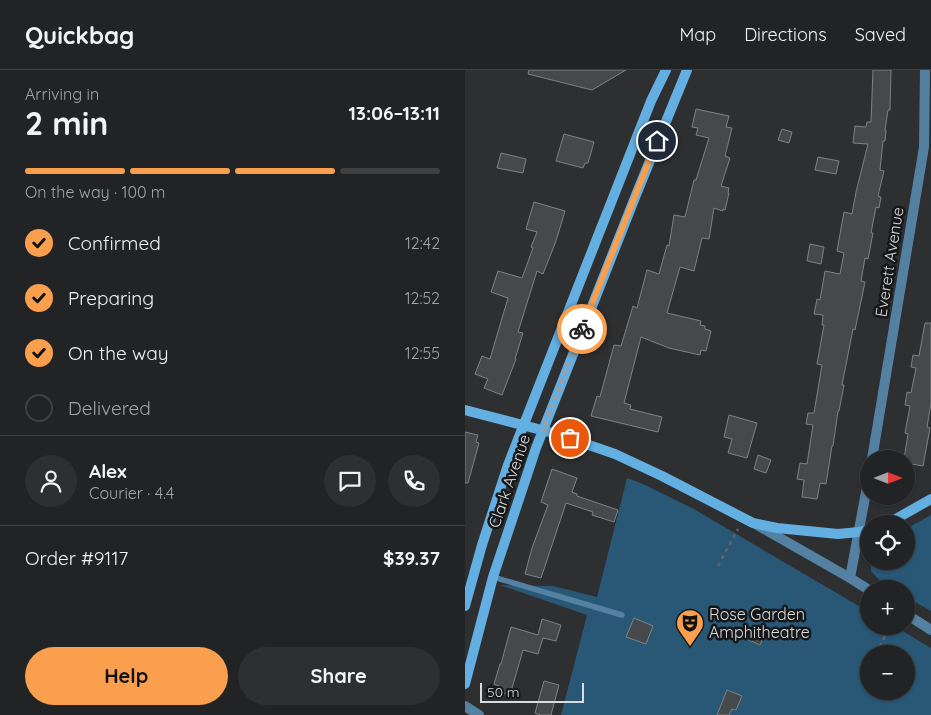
<!DOCTYPE html>
<meta charset="utf-8">
<style>
:root{--surface:#222325;--page:#2e2f32;--text:#f1f3f6;--muted:#a2a4a7;--line:#3f4042;--accent:#fa9f4e}
body{margin:0;font-family:Quicksand,sans-serif;background:var(--page);color:var(--text);height:100vh;display:flex;flex-direction:column;font-size:19px;white-space:nowrap}
*{box-sizing:border-box;margin:0}
p{font-size:16px;color:var(--muted)}
.icon{flex:none;width:28px;height:28px;fill:none;stroke:currentColor;stroke-width:2;stroke-linecap:round;stroke-linejoin:round}
.map{position:relative;flex:1;overflow:hidden}
.side{display:flex;flex-direction:column;background:var(--surface);width:465px}
.side>*{flex:none}
.needle{width:32px;rotate:90deg}
.tools{position:absolute;left:395px;top:380px;display:grid;gap:10px}
.tools a{display:grid;place-items:center;width:55px;height:55px;border-radius:50%;background:var(--surface);box-shadow:0 1px 4px #0004,0 0 0 1px var(--line);font-size:25px}
.scale{position:absolute;left:15px;bottom:12px;width:104px;box-sizing:border-box;padding-left:5px;border:2px solid #d9dbdc;border-top:0;font-size:14px;line-height:18px;white-space:nowrap;color:#d9dbdc;-webkit-text-stroke:4px #161718;paint-order:stroke}
.pin{position:absolute;display:grid;place-items:center;width:42px;height:42px;color:#fff;margin:-21px;border:2px solid #fff;border-radius:50%;box-shadow:0 1px 5px #0007}
.courier{position:absolute;display:grid;place-items:center;width:50px;height:50px;margin:-25px;border:4px solid #fa9f4e;border-radius:50%;background:#fff;color:#222;box-shadow:0 1px 6px #0007}
.summary em{font-style:normal;font-weight:800}
.summary div{display:flex;flex-direction:column-reverse}
.summary{display:flex;align-items:center;justify-content:space-between;height:85px;padding:0 25px}
h1{font-size:32px;font-weight:800;line-height:38px}
.bar{display:grid;grid-template-columns:repeat(4,1fr);gap:8px 5px;align-content:center;height:60px;padding:0 25px}
.bar i{height:6px;border-radius:4px;background:var(--line)}
.bar .active{background:var(--accent)}
.bar p{grid-column:span 4}
.line{display:flex;align-items:center;gap:12px;padding:0 25px;border-top:1px solid var(--line)}
.line div{flex:1}
.round{display:grid;place-items:center;flex:none;width:52px;height:52px;border-radius:26px;background:var(--page)}
ol{padding:0 25px;list-style:none}
li{display:flex;align-items:center;gap:15px;height:55px}
li p{margin-inline-start:auto}
li .icon{padding:5px;border-radius:50%;background:var(--accent);color:#111;stroke-width:4}
li:last-child{color:var(--muted)}
li i{width:28px;height:28px;border:2px solid var(--line);border-radius:50%}
.cta{display:flex;gap:10px;margin-top:auto;padding:10px 25px}
.cta a{flex:1;height:58px;border-radius:30px;background:var(--accent);color:#111;font-size:20px;font-weight:800;line-height:58px;text-align:center}
.cta a+a{background:var(--page);color:var(--text)}
header{display:flex;align-items:center;gap:30px;box-sizing:border-box;height:70px;padding:0 25px;background:var(--surface);border-bottom:1px solid var(--line)}
header strong{font-size:24px}
nav{display:flex;gap:28px;margin-inline-start:auto;font-size:18px}
main{display:flex;flex:1;min-height:0}
.map>svg:first-child{display:block}
.green{fill:#295776;fill-rule:evenodd}
.building{fill:#46494b;stroke:#7f8284}
.lines{fill:none;stroke-linecap:round;stroke-linejoin:round}
.path{stroke:#626466;stroke-width:2.5;stroke-dasharray:4 4;stroke-linecap:butt}
.lane{stroke:#5481a1;stroke-width:5.5}
.street{stroke:#5481a1;stroke-width:10}
.secondary{stroke:#64afe2;stroke-width:10}
.done{stroke:#9d9fa0;stroke-width:5;stroke-dasharray:0 9}
.route{stroke:#fa9f4e;stroke-width:6}
.labels{text-anchor:middle;dominant-baseline:central;stroke-width:5;stroke-linejoin:round;paint-order:stroke}
.street-label{font-size:16px;fill:#d9dbdc;stroke:#161718}
.poi-label{font-size:16px;fill:#d9dbdc;stroke:#161718;text-anchor:start}
</style>
<header>
<strong>Quickbag</strong>
<nav><a>Map</a><a>Directions</a><a>Saved</a></nav>
</header>
<main>
<section class="side">
<div class="summary"><div><h1>2 min</h1><p>Arriving in</p></div><em>13:06–13:11</em></div>
<div class="bar"><i class="active"></i><i class="active"></i><i class="active"></i><i></i><p>On the way · 100 m</p></div>
<ol>
<li><svg class="icon" aria-label="check" viewBox="0 0 24 24"><path d="M5 12l5 5 9-10"/></svg>Confirmed<p>12:42</p></li>
<li><svg class="icon" aria-label="check" viewBox="0 0 24 24"><path d="M5 12l5 5 9-10"/></svg>Preparing<p>12:52</p></li>
<li><svg class="icon" aria-label="check" viewBox="0 0 24 24"><path d="M5 12l5 5 9-10"/></svg>On the way<p>12:55</p></li>
<li><i></i>Delivered</li>
</ol>
<div class="line" style="height:90px"><a class="round"><svg class="icon" aria-label="person" viewBox="0 0 24 24"><circle cx="12" cy="8" r="4"/><path d="M4 21q1-7 8-7t8 7"/></svg></a><div><b>Alex</b><p>Courier · 4.4</p></div><a class="round"><svg class="icon" aria-label="chat" viewBox="0 0 24 24"><path d="M4 5h16v11H9l-5 4z"/></svg></a><a class="round"><svg class="icon" aria-label="phone" viewBox="0 0 24 24"><path d="M5 4h4l2 5-3 2q2 4 5 5l2-3 5 2v4C11 20 4 13 5 4z"/></svg></a></div>
<div class="line" style="height:65px"><div>Order #9117</div><b>$39.37</b></div>
<div class="cta"><a>Help</a><a>Share</a></div>
</section>
<div class="map">
<svg width="466" height="645" viewBox="0 0 466 645">
<rect width="100%" height="100%" fill="#2d2f31"/>
<!-- green -->
<path class="green" d="M162,408L178,414L227,438L404,542V556H429L466,578V645H96L122,545L35,515L88,516L132,527ZM404,584H441V621H404Z
M466,445V541L441,527V519C421,519 420,516 406,501V491H441V459Z"/>
<!-- building -->
<path class="building" d="M64,0H161L127,20L63,4Z
M408,0H426L425,40H423L420,60H421L420,71H418L415,100L419,101L413,126L416,127L414,138L411,137L406,163H408L403,189L400,188L396,211L400,212L390,260L388,259L377,315H379L374,341H373L368,376H367L361,414L355,413L352,429L337,427L339,410L332,409L335,393L342,394L348,355L341,354L343,343H349L357,295L352,294L359,255H357L358,245L349,244L352,229L355,230L360,201L375,204L379,183L372,181L379,142L387,144L391,122L403,74L388,73L390,56L401,57L402,52H406Z
M231,39L264,46L261,57L267,58L260,86L265,88L256,116L264,118L263,123H264L260,140L258,139V141L249,138L244,169L237,168L229,201L215,197L202,243L236,251L235,255L240,256V259L246,261L241,281L236,280L235,285L204,278L176,267L159,333L166,335L165,339L197,347L193,362L126,346L132,326L135,327L149,275L156,276L168,236L172,238L182,200L194,204L202,175L204,176L209,145L220,147L229,110H231L244,68L231,65L233,58L227,57Z
M317,59L327,62L324,73L313,70Z
M99,64L129,72L123,93H120L118,98L91,91Z
M36,83L61,89L58,103L32,98Z
M353,87L374,91L371,104L350,100Z
M69,132L100,141L91,171L78,204L72,201L53,262L58,263L50,289H51L37,325L19,318L23,309L10,304L17,286L25,289L43,228L26,222L33,201L57,208L68,178L66,177L72,162L61,159Z
M345,174L359,177L356,194L342,191Z
M460,253H466V333L462,357L465,358L458,396L441,393V389H439L443,364L440,363L445,336L440,335L442,322L446,323L451,298L446,297L448,285L454,286Z
M264,345L292,353L282,388L263,383L267,369L259,367Z
M0,362L13,365L11,372L14,373L3,413H0Z
M293,385L306,390L301,403L289,399Z
M87,399L112,408L107,422L112,424V426L153,440L149,452L127,445L128,442L101,433L76,508L60,504L67,478L83,435L76,432Z
M169,548L188,556L181,574L161,567Z
M77,549L96,555L91,571L78,568L73,584L58,580L45,625L32,622L34,616L29,614L35,594H36L46,557L73,565Z
M289,559L300,564L295,575L284,570Z
M79,611L94,615L86,645H76L70,643Z
M262,620L277,626L271,640L267,639L264,645H252Z"/>
<g class="lines">
<!-- path -->
<path class="path" d="M253,496L273,459
M411,584L425,556"/>
<!-- lane -->
<path class="lane" d="M28,507L157,545"/>
<!-- street -->
<path class="street" d="M407,389L459,77L460,0
M292,455L385,508L404,520
M385,508L404,406
M441,544L466,560
M0,636L14,645"/>
<!-- secondary -->
<path class="secondary" d="M0,340L92,364L150,384L197,406L288,453L312,458L373,464L394,462L404,460
M422,454L466,429
M0,536L17,475L43,395L186,31L201,0
M0,614L28,507L71,378L171,125L222,0"/>
</g>
<g class="lines">
<!-- done -->
<path class="done" d="M105,368L78,360L117,259"/>
<!-- route -->
<path class="route" d="M117,259L192,71"/>
</g>
<!-- icons -->
<defs>
<g id="theatre-pin" transform="scale(1.4375)"><path d="M0 17L-7.5 6A9.5 9.5 0 1 1 7.5 6Z" fill="#fa9f4e" stroke="#161718"/><path d="M-5-5.5Q0-4 5-5.5V0Q5 5 0 6Q-5 5-5 0ZM-3.3-2.5H-1v1.5H-3.3ZM1-2.5H3.3v1.5H1ZM-2.8 1Q0 5.5 2.8 1Z" fill="#111"/></g>
</defs>
<g fill-rule="evenodd">
<use href="#theatre-pin" x="225" y="553"/>
</g>
<g class="labels">
<!-- street labels -->
<g class="street-label">
<text transform="translate(424 192) rotate(-81)">Everett Avenue</text>
<text transform="translate(44 411) rotate(-71)">Clark Avenue</text>
</g>
<!-- poi labels -->
<g class="poi-label">
<text x="244" y="544">Rose Garden<tspan x="244" dy="18">Amphitheatre</tspan></text>
</g>
</g>
</svg>
<div class="tools">
<a><svg class="needle" viewBox="-14 -14 28 28"><path d="M0-13l5 13h-10z" fill="#e53935"/><path d="M0 13l5-13h-10z" fill="#a2a4a7"/></svg></a>
<a><svg class="icon" aria-label="locate" viewBox="0 0 24 24"><circle cx="12" cy="12" r="6"/><path d="M12 2v4M12 18v4M2 12h4M18 12h4"/></svg></a>
<a>+</a>
<a>−</a>
</div>
<div class="scale">50 m</div>
<div class="pin" style="left:105px;top:368px;background:#ea580c"><svg class="icon" aria-label="bag" viewBox="0 0 24 24"><path d="M5 8h14l-1 12H6zM9 8a3 3 0 0 1 6 0"/></svg></div>
<div class="pin" style="left:192px;top:71px;background:#1f2937"><svg class="icon" aria-label="home" viewBox="0 0 24 24"><path d="M3 11l9-7 9 7M6 9v11h12V9"/></svg></div>
<div class="courier" style="left:117px;top:259px"><svg class="icon" aria-label="bike" viewBox="0 0 24 24"><circle cx="6" cy="16" r="4"/><circle cx="18" cy="16" r="4"/><path d="M6 16l4-8h5l3 8M10 8l3 8H6M13 5h3"/></svg></div>
</div>
</main>
